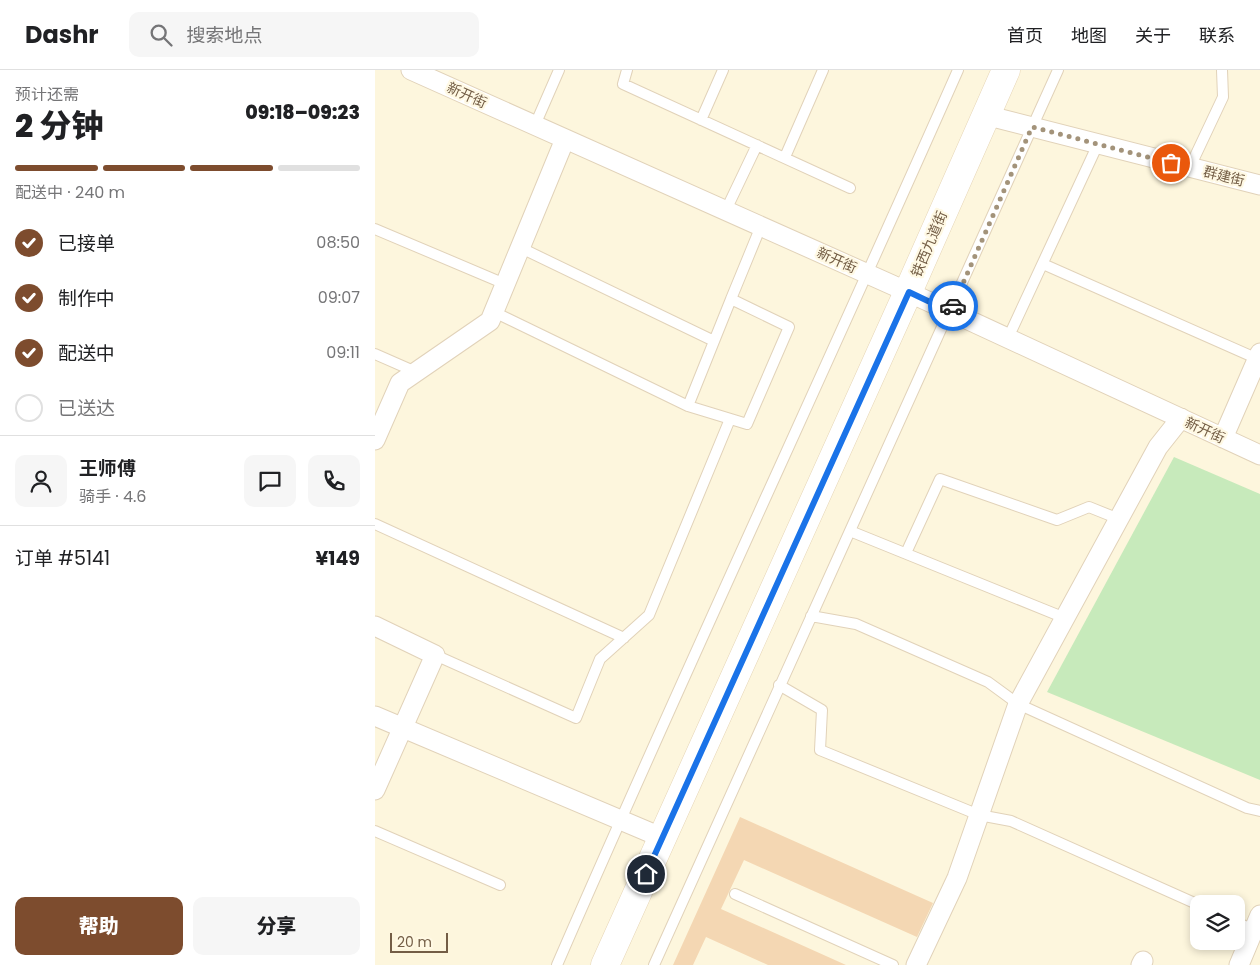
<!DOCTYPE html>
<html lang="zh">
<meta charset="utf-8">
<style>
:root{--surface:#fff;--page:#f6f6f6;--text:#202124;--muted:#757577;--line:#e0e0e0;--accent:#7d4c2e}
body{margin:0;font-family:Poppins,"Noto Sans SC",sans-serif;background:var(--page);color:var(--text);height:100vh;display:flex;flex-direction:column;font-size:19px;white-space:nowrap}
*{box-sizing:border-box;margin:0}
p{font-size:16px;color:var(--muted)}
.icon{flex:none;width:28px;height:28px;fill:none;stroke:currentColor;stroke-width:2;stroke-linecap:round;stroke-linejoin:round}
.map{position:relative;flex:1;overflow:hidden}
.sheet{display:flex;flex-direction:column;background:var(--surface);width:375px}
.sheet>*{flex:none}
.buttons{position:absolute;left:815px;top:825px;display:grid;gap:10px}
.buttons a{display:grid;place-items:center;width:55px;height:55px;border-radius:10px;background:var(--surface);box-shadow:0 2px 8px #0003;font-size:25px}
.scale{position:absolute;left:15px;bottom:12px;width:58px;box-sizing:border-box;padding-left:5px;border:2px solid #735d45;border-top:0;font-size:14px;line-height:18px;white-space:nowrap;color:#735d45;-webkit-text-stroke:4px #fff9e4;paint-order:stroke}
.pin{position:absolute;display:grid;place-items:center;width:42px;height:42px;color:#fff;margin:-21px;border:2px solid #fff;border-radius:50%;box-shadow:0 1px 5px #0007}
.courier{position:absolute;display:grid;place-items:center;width:50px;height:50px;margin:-25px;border:4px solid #1a73e8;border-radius:50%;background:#fff;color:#222;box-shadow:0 1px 6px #0007}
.headline em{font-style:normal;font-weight:800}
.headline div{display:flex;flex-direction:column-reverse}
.headline{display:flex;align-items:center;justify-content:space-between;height:85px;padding:0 15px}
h1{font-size:32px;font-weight:800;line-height:38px}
.bar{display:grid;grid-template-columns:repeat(4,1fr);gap:8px 5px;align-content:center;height:60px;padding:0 15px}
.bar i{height:6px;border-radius:4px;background:var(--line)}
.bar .current{background:var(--accent)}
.bar p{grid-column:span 4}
.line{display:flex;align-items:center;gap:12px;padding:0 15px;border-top:1px solid var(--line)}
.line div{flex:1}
.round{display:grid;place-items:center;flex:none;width:52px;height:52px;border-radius:10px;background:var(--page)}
ol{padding:0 15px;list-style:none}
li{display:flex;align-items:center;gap:15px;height:55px}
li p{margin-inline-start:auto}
li .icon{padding:5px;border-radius:50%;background:var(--accent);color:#fff;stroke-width:4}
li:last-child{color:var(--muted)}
li i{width:28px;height:28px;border:2px solid var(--line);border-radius:50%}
.action{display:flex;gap:10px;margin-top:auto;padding:10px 15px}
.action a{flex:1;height:58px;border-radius:10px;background:var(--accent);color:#fff;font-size:20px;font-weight:800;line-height:58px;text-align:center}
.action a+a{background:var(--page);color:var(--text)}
header{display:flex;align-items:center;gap:30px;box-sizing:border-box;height:70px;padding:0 25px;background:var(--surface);border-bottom:1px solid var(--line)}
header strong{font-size:24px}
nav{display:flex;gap:28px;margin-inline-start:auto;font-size:18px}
.search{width:350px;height:45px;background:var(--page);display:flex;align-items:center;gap:12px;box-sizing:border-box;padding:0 18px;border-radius:10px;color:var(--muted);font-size:19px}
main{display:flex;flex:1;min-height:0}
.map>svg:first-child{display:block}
.green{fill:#c7eabb}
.building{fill:#f4d7b3}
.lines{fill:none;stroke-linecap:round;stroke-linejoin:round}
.lane-casing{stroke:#e1d2b9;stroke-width:12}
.street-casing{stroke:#e1d2b9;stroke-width:21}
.secondary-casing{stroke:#e6d5b6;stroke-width:29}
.lane{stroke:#fff;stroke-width:10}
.street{stroke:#fff;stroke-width:19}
.secondary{stroke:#fff;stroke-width:28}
.done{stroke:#a3937a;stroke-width:5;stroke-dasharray:0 9}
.route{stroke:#1a73e8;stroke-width:6}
.labels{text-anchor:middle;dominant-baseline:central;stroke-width:4.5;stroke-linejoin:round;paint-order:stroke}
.street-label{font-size:14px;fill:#735d45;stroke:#fff9e4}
</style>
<header>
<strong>Dashr</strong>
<div class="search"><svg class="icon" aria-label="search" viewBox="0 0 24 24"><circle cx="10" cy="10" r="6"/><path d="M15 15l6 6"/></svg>搜索地点</div>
<nav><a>首页</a><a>地图</a><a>关于</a><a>联系</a></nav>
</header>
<main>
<section class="sheet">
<div class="headline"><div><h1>2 分钟</h1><p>预计还需</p></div><em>09:18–09:23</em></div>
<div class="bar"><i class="current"></i><i class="current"></i><i class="current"></i><i></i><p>配送中 · 240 m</p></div>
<ol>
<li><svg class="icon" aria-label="check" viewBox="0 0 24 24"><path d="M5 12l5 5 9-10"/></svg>已接单<p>08:50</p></li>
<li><svg class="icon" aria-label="check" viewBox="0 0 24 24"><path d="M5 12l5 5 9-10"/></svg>制作中<p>09:07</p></li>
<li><svg class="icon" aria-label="check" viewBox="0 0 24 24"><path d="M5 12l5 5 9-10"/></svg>配送中<p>09:11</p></li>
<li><i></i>已送达</li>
</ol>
<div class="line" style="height:90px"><a class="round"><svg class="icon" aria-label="person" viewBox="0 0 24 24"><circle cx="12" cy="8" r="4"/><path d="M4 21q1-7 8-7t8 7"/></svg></a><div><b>王师傅</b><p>骑手 · 4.6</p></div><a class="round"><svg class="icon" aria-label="chat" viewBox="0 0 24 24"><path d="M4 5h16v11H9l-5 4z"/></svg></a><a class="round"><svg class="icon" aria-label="phone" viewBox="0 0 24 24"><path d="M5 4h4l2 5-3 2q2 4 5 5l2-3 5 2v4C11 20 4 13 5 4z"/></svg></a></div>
<div class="line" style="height:65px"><div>订单 #5141</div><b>¥149</b></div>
<div class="action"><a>帮助</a><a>分享</a></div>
</section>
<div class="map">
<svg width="885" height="895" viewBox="0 0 885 895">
<rect width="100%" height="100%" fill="#fdf6dd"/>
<!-- green -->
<path class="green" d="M799,387L885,424V710L672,622Z"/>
<!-- building -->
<path class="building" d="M365,747L558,833L542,867L369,790L346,839L471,895H393L331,867L318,895H298Z"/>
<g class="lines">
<!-- lane casing -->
<g class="lane-casing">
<path id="lane" d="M252,0L248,14L475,118
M326,50L348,0
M160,55L184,0
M410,87L448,0
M815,97L848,27L847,0
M351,140L382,75
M0,159L130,214
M146,178L339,271
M668,194L885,290
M119,242L313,336L372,354L414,257L356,229L386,156
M633,268L723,74
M0,284L41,302
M313,336L356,229
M0,454L249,568
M475,461L690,548
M531,483L565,409L682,450L714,437L744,449
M436,546L481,554L613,612L643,634L872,738L885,741
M60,585L201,648L225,589L274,545L355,349
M404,615L447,640L445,680L604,745L636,751L824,835
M0,761L125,815
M360,824L518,895
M861,852L881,861
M182,895C312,595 451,299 583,0
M279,895C412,596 550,299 683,0"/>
</g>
<!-- street casing -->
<g class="street-casing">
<path id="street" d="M36,0L533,222L885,385
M610,45L885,115
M848,368L885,283
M0,370L25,313L115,251L190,69
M0,556L60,585L0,720
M0,646L288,768
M541,895L582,808L643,634L783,377L806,348
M766,895L768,891
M864,895L885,845"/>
</g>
<!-- secondary casing -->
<g class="secondary-casing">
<path id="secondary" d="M230,895L533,222L631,0"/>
</g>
<!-- lane -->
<use href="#lane" class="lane"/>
<!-- street -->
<use href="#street" class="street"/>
<!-- secondary -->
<use href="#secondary" class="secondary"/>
</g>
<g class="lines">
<!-- done -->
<path class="done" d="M578,236L657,57L796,93"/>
<!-- route -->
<path class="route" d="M271,804L534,222L576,242L578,236"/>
</g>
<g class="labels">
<!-- street labels -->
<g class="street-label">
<text transform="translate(92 25) rotate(24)">新开街</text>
<text transform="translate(849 106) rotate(14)">群建街</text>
<text transform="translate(554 174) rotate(-67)">铁西九道街</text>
<text transform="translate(462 190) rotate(24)">新开街</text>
<text transform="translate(830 360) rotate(25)">新开街</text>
</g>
</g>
</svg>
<div class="buttons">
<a><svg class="icon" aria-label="layers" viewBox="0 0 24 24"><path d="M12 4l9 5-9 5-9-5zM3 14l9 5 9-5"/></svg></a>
</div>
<div class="scale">20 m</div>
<div class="pin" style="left:796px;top:93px;background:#ea580c"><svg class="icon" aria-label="bag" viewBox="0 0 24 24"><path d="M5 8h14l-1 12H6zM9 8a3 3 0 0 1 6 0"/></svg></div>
<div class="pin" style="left:271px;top:804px;background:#1f2937"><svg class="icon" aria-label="home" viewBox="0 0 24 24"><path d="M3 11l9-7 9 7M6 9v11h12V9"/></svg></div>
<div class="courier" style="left:578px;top:236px"><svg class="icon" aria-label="car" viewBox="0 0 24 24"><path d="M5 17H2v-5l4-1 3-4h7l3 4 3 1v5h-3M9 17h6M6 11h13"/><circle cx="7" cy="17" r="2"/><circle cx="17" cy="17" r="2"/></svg></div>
</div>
</main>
